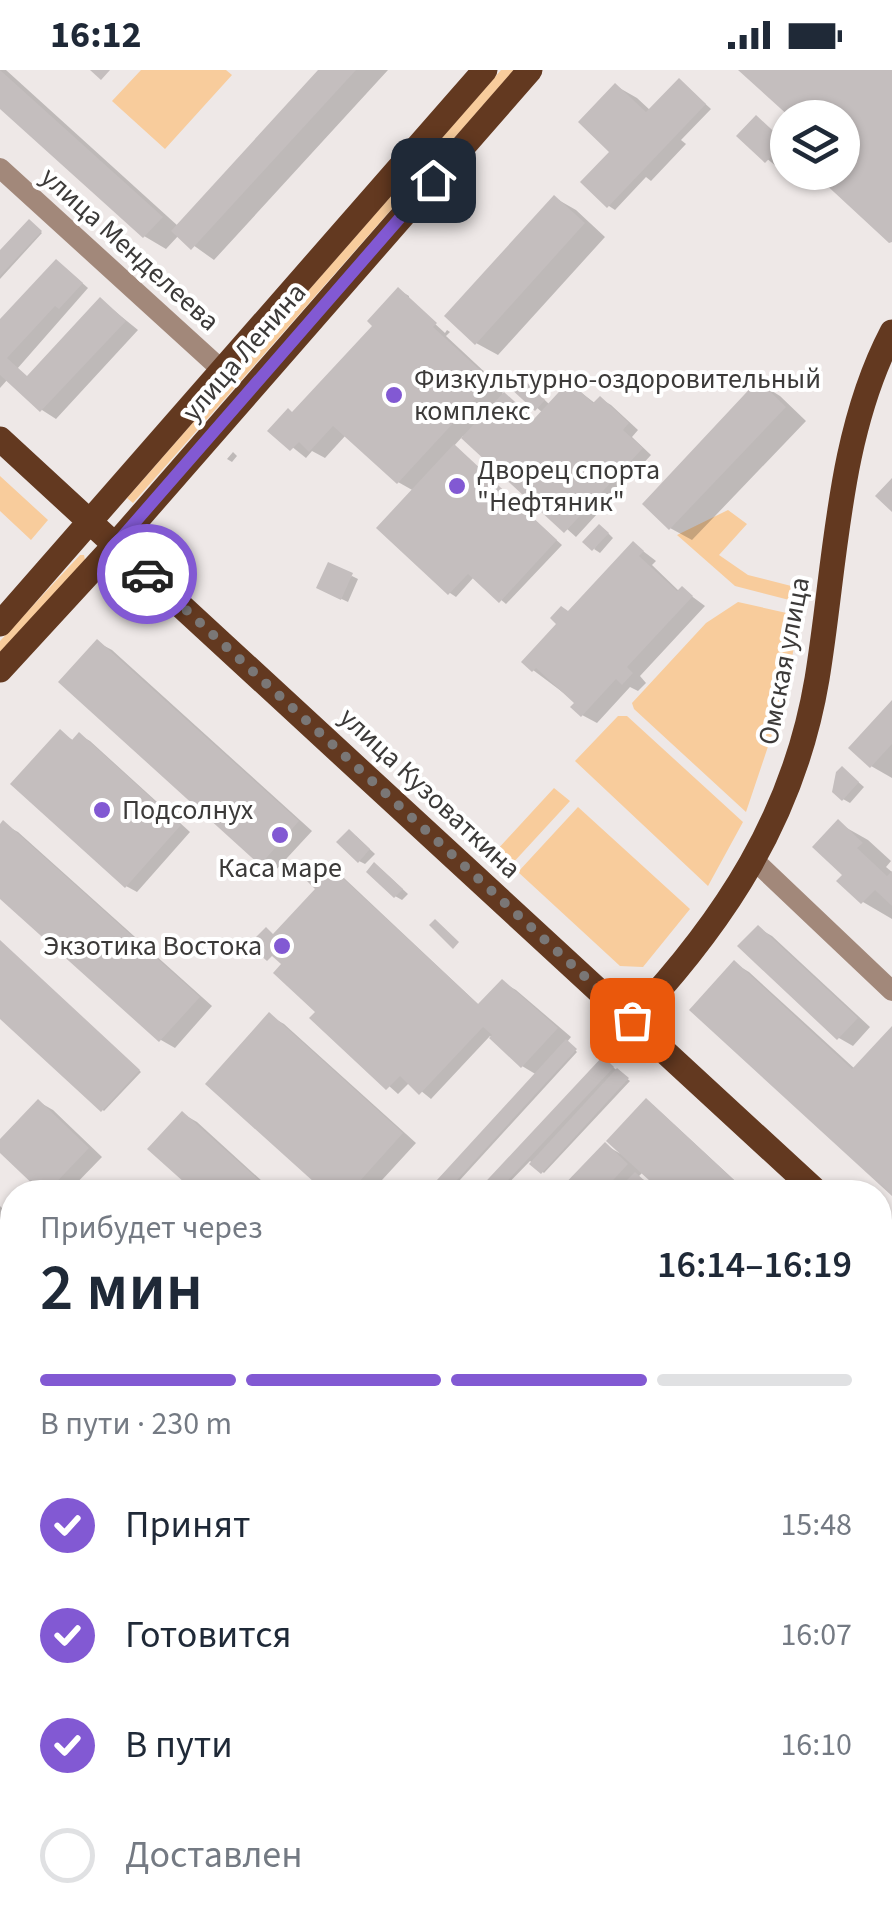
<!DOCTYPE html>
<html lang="ru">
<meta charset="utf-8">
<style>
:root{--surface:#fff;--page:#f2f2f3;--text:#1f2937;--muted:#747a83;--line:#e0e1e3;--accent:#8259d3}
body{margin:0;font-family:"Source Sans 3",sans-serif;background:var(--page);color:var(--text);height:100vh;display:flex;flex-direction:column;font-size:38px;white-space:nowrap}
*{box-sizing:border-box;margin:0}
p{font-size:32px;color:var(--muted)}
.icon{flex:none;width:55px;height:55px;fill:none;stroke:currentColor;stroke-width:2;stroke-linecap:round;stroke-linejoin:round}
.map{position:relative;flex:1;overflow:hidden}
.panel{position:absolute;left:0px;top:1110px;width:892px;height:752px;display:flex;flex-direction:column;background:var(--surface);border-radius:40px 40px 0 0;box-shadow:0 2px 8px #0004}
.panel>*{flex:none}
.controls{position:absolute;left:770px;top:30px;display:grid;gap:20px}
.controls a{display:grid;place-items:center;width:90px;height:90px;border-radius:50%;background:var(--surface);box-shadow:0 2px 8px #0004;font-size:50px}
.pin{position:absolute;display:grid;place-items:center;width:85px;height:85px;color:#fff;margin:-42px;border-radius:20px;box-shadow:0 5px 15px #0006}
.courier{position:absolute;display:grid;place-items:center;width:100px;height:100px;margin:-50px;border:8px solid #8259d3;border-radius:50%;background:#fff;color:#222;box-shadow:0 2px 12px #0007}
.overview em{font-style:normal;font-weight:600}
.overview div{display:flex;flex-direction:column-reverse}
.overview{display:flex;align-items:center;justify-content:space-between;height:170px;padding:0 40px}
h1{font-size:65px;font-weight:600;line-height:75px}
.bar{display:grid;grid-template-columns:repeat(4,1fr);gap:15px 10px;align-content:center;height:120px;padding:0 40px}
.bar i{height:12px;border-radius:8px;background:var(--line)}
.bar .selected{background:var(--accent)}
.bar p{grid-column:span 4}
ol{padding:0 40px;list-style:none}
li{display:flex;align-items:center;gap:30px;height:110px}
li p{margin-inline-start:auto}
li .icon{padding:10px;border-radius:50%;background:var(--accent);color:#fff;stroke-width:4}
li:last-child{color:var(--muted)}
li i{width:55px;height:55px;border:5px solid var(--line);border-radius:50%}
.status{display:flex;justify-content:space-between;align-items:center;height:70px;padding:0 50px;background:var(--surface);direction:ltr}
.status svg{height:28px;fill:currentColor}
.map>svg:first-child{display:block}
.green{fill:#f8cc9c}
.shadow{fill:#0003;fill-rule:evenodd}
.building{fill:#c4bebe}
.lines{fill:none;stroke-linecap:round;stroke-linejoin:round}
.minor{stroke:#a2887a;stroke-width:20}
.major{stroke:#633920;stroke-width:25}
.done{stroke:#7a7776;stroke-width:10;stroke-dasharray:0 18}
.route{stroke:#8259d3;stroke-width:12}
.poi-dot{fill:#8259d3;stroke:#fff;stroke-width:4}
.labels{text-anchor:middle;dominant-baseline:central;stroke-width:8;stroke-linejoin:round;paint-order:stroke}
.street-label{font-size:28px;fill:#3c3a39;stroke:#fff}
.poi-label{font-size:28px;fill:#3c3a39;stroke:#fff;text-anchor:start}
</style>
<div class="status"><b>16:12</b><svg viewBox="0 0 49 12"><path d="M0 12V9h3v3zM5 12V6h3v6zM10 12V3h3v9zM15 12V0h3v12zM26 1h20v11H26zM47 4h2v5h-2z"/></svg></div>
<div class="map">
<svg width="892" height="1862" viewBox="0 0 892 1862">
<rect width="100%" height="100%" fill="#eee8e7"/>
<!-- green -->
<path class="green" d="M141,0H226L232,5L165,79L112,31Z
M501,0H514L133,433L127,428Z
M0,406L48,450L31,470L0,441Z
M728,440L747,454L719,485L748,505L803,519L801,533L735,516L677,465Z
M80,485H84L85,490L0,582V571Z
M738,532L800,546L784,629L746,742L634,639L632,633L706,553Z
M618,646H627L743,752L708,816L575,691Z
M554,718L570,731L511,795L496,781Z
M578,737L690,839L643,897L620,896L518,802Z"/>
<!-- shadow -->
<path class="shadow" d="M0,0H6L178,156L322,0H388L214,190L179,165L166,179L144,166L0,36Z
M685,15L711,39L681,70L686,74L651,111L646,107L615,140L609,136L584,112L613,82L616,16L637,28L651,41Z
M756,48L788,74V86L777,97L740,66Z
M555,128L576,140L605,167L498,285L476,273Z
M29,152L42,163L0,209V184Z
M63,196L88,218L17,299L28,309L101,230L138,260L56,349L42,340L8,309L0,318V252Z
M399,220L409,226V230L445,263L447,260L450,262L446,266L505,321L502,323L536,350L543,343L512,316L526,312L550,335L570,314L596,334L601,329L611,335L638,360L632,367L651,385L576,467L463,366L453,377L562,475L506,534L474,507L456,527L450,523L414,421L398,412L346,365L325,388L312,381L306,388L271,360L294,345L376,256Z
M759,313L780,326L806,351L692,470L670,458Z
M233,382L237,386L232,392L227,389Z
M606,461L613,468L600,483L594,479Z
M634,474L656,491L652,495L680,522L682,519L705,536L640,606L646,613L638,621L630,617L597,653L582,645L577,633L533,600L569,543Z
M352,506L358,509L348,532L325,521Z
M97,572L112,580L312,761L275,801L261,793Z
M892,633V708L871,696Z
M60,662L74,671L79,665L90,671L190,762L137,822L126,816Z
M848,703L864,717L850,733L843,729Z
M838,753L868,770L891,791L886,797L892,802V849L863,832L846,805Z
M3,754L18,762L212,936L175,978L161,970L0,826V757Z
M356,766L375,784L365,794L359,791Z
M381,799L408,824L402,830L395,826Z
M334,802L344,808L480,936L502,912L516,920L571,967L567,972L577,982L449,1122H430L537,1005L522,996L490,966L431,1029L410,1012L398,1024L313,948L318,942L284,894L274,866Z
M758,858L772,866L870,957L853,976L839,968Z
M0,872L141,1002L104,1041L0,946Z
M734,893L749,902L855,999L892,960V1122Z
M270,946L284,954L416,1073L371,1122H329L208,1014Z
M603,989L630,1011L544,1103L530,1091L500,1122H480Z
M39,1032L53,1040L102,1087L68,1122H44L0,1080V1072Z
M653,1035L747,1122H560L605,1075L621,1084ZM643,1102L657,1115L656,1116L638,1107Z
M183,1044L197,1052L274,1122H199L151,1079Z
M0,1136L12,1148V1226L0,1214Z
M0,1280L12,1292V1363L0,1352Z
M880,1337L892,1349V1434L880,1447Z
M0,1432L12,1443V1502L0,1490Z
M880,1520L892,1531V1664L880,1676Z
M0,1522L12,1534V1550L0,1566Z
M12,1737V1779L0,1793V1751Z
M12,1815V1850H18L7,1862H0V1828Z
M237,1850H298L285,1862H250Z
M333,1850H392L380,1862H327Z
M419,1850H551L564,1862H431Z
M637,1850H744L732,1862H650Z"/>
<!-- building -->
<path class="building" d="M0,0L163,147L143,168L0,39Z
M90,0H110L101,10Z
M318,0H356L191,180L171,161Z
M738,0H892V172L889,173L821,110L828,102H842V48H791Z
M679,8L706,34L607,138L580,112L609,82L578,52L615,13L646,42Z
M756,45L785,72L765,93L736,66Z
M554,125L585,153L475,275L444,246Z
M29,149L42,161L0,206V180Z
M56,189L83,213L59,239L55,236L7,288L27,306L100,227L126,251L40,342L0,305V249Z
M398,217L437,253L433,257L492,311L397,414L333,356L309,382L299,372L290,381L267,361L288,338L292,342L372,256L367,251Z
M519,306L545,330L535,341L509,317Z
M758,310L786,337L669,460L642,434Z
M569,311L593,333L600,326L629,353L623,360L643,378L564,463L461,368L504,322L534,349Z
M454,374L557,470L499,533L468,504L448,525L376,458Z
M892,408V442L875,426Z
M599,454L609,463L592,481L582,472Z
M633,471L644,481L639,486L677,521L682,516L693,526L627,597L633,603L622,615L616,609L581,647L570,637L574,633L536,598L532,602L521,592L556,554L550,548L561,536L568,541Z
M328,492L353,503L341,530L316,518Z
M97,569L299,751L260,795L58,612Z
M892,630V674L870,698L848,678Z
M60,659L72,670L79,662L181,755L125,818L10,714Z
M842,696L859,712L842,731L832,722L836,702Z
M838,749L863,773L857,778L887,806L892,801V836L875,820L861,834L836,811L842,805L812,777Z
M3,750L200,927L159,972L0,829V754Z
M349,759L370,779L358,793L336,772Z
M374,792L403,819L394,828L366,802Z
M321,794L330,802L333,799L478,934L502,909L558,958L521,998L489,968L492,965L483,957L419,1025L400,1006L386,1020L309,948L315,942L273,903L281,894L272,886L267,891L257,882L262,877L254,869L266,857L273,864L315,819L306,810Z
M435,849L459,872L453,879L429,855Z
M758,855L858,948L837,970L737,876Z
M0,870L140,1000L101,1042L0,949Z
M734,890L852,999L892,956V1126L689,940Z
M269,942L403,1063L350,1122H325L205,1014Z
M566,969L577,979L446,1122H426Z
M603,986L614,997L497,1122H476Z
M617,998L629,1008L541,1104L529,1094Z
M646,1028L747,1122H662L606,1071Z
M38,1029L89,1078L47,1122H41L0,1083V1069Z
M182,1041L272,1122H195L147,1079Z
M605,1072L628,1094L602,1122H557Z
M635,1102L657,1122H615Z
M0,1139L12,1150V1229L0,1218Z
M880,1257L892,1268V1315L880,1304Z
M0,1282L12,1294V1367L0,1355Z
M880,1338L892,1350V1417L880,1430Z
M0,1434L12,1446V1506L0,1494Z
M880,1519L892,1531V1560L885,1568L892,1574V1654L880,1667Z
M0,1523L11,1534L3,1542L0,1540Z
M12,1733V1776L0,1790V1747Z
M12,1811V1834L0,1848V1825Z
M892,1846V1862H878Z
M232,1850H275L262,1862L252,1851L242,1860Z
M329,1850H370L363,1858L367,1862H324L320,1859Z
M415,1850H549L553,1854L545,1862H427Z
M634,1850H728L716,1862H646Z"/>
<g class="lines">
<!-- minor -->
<path class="minor" d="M0,98L223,301
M755,791L892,921
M880,1768L892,1755
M794,1862L805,1850"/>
<!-- major -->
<path class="major" d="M0,369L817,1122
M0,554L485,0
M0,600L116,474L530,0
M632,950C725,851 794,746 817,609C836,494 837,367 892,262
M880,1181L892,1192"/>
</g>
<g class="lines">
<!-- done -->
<path class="done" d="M147,504L632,950"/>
<!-- route -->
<path class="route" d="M147,504L116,474L433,110"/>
</g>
<!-- markers -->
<g class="poi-dot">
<circle cx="394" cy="325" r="10"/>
<circle cx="457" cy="416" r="10"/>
<circle cx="102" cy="740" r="10"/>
<circle cx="280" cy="765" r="10"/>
<circle cx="282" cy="876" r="10"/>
</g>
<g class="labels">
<!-- street labels -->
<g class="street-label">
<text transform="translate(130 179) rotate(42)">улица Менделеева</text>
<text transform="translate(244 282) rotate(-49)">улица Ленина</text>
<text transform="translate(784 591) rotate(-79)">Омская улица</text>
<text transform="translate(430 723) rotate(43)">улица Кузоваткина</text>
</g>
<!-- poi labels -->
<g class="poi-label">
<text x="414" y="309">Физкультурно-оздоровительный<tspan x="414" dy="32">комплекс</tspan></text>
<text x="477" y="400">Дворец спорта<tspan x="477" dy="32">"Нефтяник"</tspan></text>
<text x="122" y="740">Подсолнух</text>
<text x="280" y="798" text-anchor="middle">Каса маре</text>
<text x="262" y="876" text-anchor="end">Экзотика Востока</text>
</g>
</g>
</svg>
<div class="controls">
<a><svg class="icon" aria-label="layers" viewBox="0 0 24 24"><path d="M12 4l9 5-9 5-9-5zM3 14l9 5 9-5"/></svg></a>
</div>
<div class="pin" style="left:632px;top:950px;background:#ea580c"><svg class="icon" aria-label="bag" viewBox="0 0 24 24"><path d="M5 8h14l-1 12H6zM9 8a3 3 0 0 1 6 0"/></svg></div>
<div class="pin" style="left:433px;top:110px;background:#1f2937"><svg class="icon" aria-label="home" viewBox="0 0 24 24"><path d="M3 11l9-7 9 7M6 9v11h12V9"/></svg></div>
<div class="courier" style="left:147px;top:504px"><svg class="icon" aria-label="car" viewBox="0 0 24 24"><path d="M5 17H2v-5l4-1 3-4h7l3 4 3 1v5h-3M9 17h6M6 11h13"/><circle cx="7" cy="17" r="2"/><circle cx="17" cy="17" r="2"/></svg></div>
<section class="panel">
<div class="overview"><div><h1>2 мин</h1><p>Прибудет через</p></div><em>16:14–16:19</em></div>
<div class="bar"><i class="selected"></i><i class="selected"></i><i class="selected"></i><i></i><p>В пути · 230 m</p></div>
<ol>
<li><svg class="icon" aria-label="check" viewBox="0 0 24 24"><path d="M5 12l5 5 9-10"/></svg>Принят<p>15:48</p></li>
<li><svg class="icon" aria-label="check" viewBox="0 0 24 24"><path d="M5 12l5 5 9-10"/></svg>Готовится<p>16:07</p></li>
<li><svg class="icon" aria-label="check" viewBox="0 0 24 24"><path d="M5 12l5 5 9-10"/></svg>В пути<p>16:10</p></li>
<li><i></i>Доставлен</li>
</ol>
</section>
</div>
